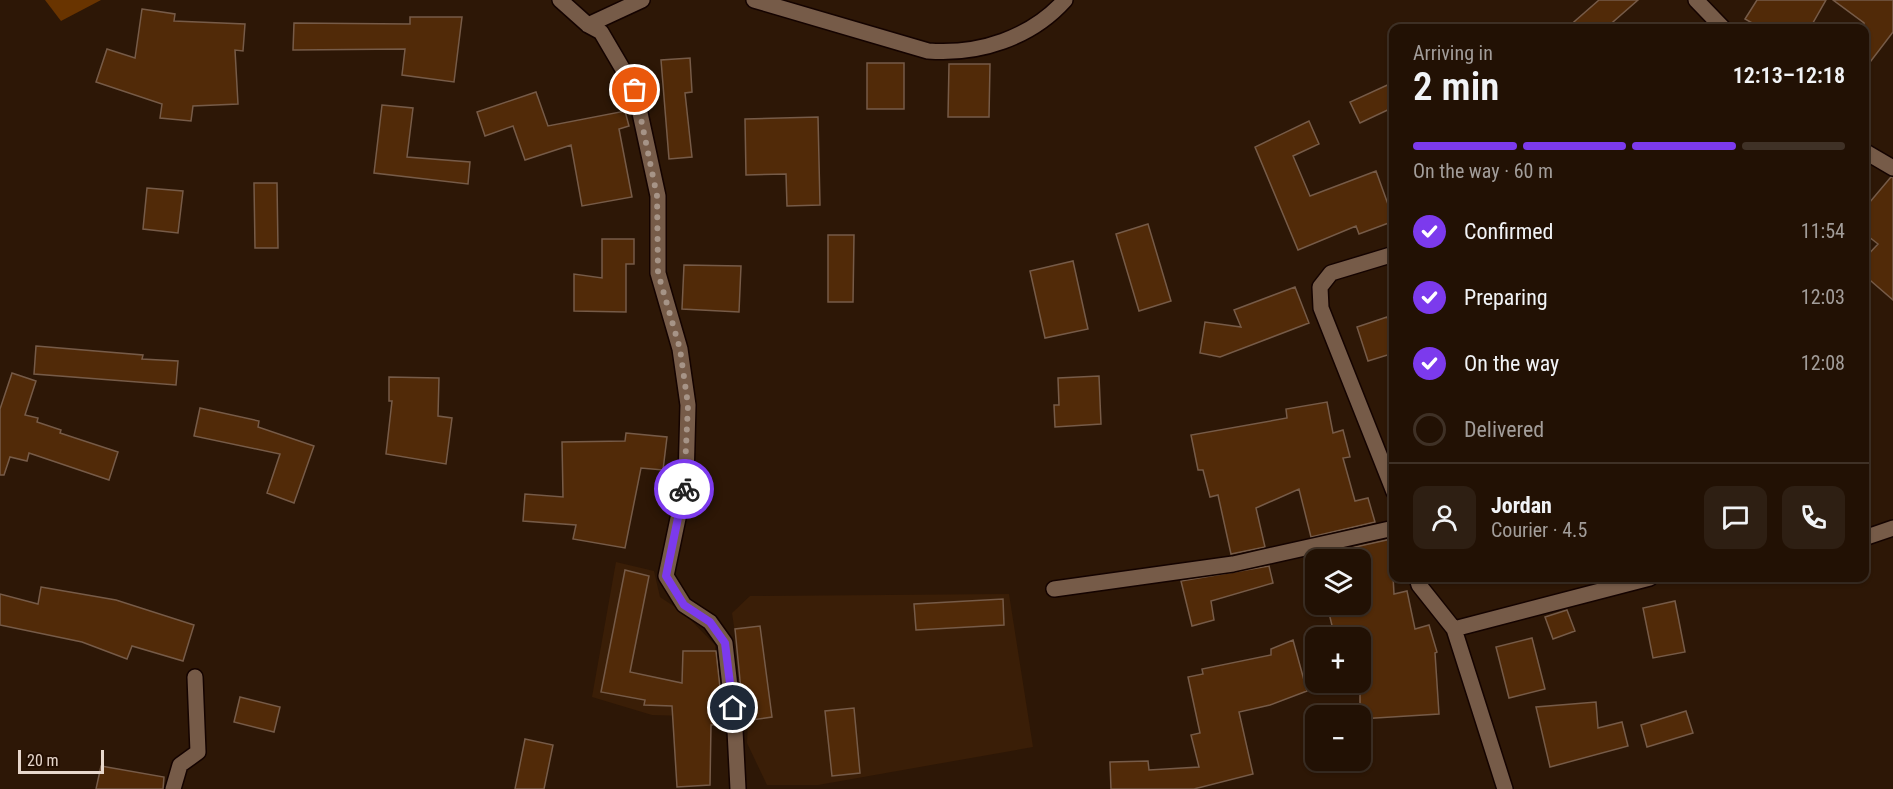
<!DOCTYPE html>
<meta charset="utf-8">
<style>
:root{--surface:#221104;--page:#2e1f13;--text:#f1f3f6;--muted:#a29d9a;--line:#3f3126;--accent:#7c3aed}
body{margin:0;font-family:"Roboto Condensed",sans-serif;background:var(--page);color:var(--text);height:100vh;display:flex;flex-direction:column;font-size:22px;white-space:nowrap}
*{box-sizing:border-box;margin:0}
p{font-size:20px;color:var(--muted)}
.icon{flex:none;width:33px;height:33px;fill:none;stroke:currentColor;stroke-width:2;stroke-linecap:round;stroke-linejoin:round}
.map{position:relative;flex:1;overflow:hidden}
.side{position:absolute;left:1389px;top:24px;width:480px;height:558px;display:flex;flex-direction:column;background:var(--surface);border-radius:12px;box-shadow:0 2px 4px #0004,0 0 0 2px var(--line)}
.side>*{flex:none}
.buttons{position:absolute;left:1305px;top:549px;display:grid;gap:12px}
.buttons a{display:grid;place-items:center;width:66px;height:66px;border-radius:12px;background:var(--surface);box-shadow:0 2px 4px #0004,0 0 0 2px var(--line);font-size:30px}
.scale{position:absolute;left:18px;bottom:15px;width:86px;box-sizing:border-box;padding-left:6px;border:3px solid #e7d7cc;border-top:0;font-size:16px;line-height:21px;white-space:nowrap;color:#e7d7cc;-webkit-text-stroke:4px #230e00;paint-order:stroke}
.pin{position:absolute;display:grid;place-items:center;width:51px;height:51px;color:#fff;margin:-26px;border:3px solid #fff;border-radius:50%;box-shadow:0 2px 6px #0007}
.courier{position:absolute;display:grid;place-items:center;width:60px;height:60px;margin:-30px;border:4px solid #7c3aed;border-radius:50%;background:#fff;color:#222;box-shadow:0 2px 8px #0007}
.headline em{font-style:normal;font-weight:600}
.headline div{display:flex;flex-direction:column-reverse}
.headline{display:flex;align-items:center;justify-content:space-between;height:102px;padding:0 24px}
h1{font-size:39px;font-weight:600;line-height:45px}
.bar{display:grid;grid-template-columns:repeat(4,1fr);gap:9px 6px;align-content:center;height:72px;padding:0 24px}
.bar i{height:8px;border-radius:4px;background:var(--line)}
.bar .current{background:var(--accent)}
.bar p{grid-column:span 4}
.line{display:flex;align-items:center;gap:15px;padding:0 24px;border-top:2px solid var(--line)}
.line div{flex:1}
.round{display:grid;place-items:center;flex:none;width:63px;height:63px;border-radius:12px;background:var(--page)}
ol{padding:0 24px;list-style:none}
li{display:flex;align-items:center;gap:18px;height:66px}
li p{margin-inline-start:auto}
li .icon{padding:6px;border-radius:50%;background:var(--accent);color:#fff;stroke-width:4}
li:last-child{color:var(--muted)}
li i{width:33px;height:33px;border:3px solid var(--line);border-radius:50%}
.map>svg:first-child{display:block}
.built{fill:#3a1e07}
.green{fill:#693400}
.building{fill:#512a08;stroke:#765b48;stroke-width:1.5}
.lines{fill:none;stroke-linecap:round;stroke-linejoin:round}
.street-casing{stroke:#140300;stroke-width:18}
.secondary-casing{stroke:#140300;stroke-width:18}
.street{stroke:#765b48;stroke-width:15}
.secondary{stroke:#765b48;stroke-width:15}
.done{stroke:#a69487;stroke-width:6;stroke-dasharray:0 10.8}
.route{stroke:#7c3aed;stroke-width:8}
</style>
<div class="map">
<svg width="1893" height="789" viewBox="0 0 1893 789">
<rect width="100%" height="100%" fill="#2d1706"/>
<!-- built -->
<path class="built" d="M616,562L654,571L660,597L684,613L715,645L716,717L652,715L592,697Z
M1009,594L1033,747L818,785H767L747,743L748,720L732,613L750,596Z"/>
<!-- green -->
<path class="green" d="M45,0H101L61,21Z"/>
<!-- building -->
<path class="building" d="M1599,0H1638L1606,28H1567Z
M1757,0H1826L1810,28H1761L1745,19Z
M1833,0H1893V32L1864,70V23Z
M142,9L175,14L174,21L245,24L243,51L235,50L238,104L193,106L191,121L160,118L162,104L96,82L107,49L135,58Z
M410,17H462L454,82L402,75L405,49L293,50L294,23L410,24Z
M690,58L692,92L685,93L692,157L669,159L661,60Z
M867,63H904V109H867Z
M949,64H990L989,117H948Z
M1394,82V107L1360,123L1350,102Z
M536,92L548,126L625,111L629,126L619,129L632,197L582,206L571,145L525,160L513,126L485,136L477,112Z
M382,105L413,108L407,157L470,162L468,184L374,173Z
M818,117L820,205L787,206L786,174L746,175L745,119Z
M1309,121L1319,144L1293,156L1310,196L1376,171L1394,221L1359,234L1356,226L1298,250L1255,147Z
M1891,177L1893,178V300L1864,275V259L1878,244L1864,233V209Z
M254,183H277L278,248H255Z
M147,188L183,191L178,233L143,229Z
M1148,224L1171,301L1139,311L1116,234Z
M828,235H854L853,302H828Z
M602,239H634V264H626V312L574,311V274L602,278Z
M1073,261L1088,329L1045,338L1030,271Z
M684,265L741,266L739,312L682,309Z
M1295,287L1309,323L1220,357L1200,353L1205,322L1241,327L1234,310Z
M1387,317L1394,339V353L1368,361L1357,327Z
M36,346L143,355L142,359L178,361L176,385L34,374Z
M12,373L36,381L25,415L38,418L37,422L61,430L60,433L118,452L109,480L29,453L27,461L10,457L4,475H0V409Z
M1099,376L1101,424L1055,427L1054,405H1059L1058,378Z
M389,377L439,378L438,416L452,418L446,464L386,454L392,401H389Z
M1327,402L1333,433L1343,430L1350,457L1343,458L1355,501L1368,498L1375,522L1311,537L1299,489L1256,508L1265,547L1231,554L1218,495L1210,497L1203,470H1198L1191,435L1287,418L1286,409Z
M200,408L259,421L258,427L314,446L294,503L267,493L280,454L194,436Z
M626,433L667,437L663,470L641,468L625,548L573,539L576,525L523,521L525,494L563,497L562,442L625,441Z
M1391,539L1394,594L1407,591L1415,629L1429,625L1437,652L1435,653L1439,714L1360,719V638H1335L1328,609L1341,604H1360V560H1316L1315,556Z
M1269,566L1273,583L1211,601L1214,620L1192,626L1181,581Z
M625,570L649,576L630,672L682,683L683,651H716L724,724L711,725L710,785L677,787L672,706L644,705L645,700L601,692Z
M41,587L116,600L194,625L183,661L132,646L127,659L82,642L0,625V594L38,604Z
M1003,599L1004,625L916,630L914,604Z
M1675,601L1685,652L1653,658L1643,608Z
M1567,610L1575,631L1553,639L1545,617Z
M760,626L772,717L744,721L735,629Z
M1532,638L1545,689L1509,698L1496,647Z
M1293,640L1307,691L1270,705L1239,712L1253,774L1194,789H1111L1110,762L1148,761L1149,770L1199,767L1191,735L1200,733L1188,677L1203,674L1202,669L1271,655V649Z
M240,697L280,707L274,732L234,722Z
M1596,702L1598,728L1622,722L1628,746L1550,767L1536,707Z
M854,708L860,773L832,776L825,711Z
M1686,711L1693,733L1647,747L1641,725Z
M525,739L553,745L544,789H515Z
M101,766L164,777L163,789H96Z"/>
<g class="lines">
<!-- street casing -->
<g class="street-casing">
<path id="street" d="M560,0L588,25L601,32L635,90L658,196V273L680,349L688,405L686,480L666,576L684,605L710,622L725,643L735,730L738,789
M754,0L928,51C979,55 1031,38 1065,0
M588,25L642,0
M1394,254L1331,273L1320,287L1321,308L1394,492
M1864,538L1893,528
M1417,578L1419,585L1454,629L1505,789
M1054,589L1233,564L1394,528
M1454,629L1650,578
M173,789L180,765L198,752L195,677"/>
</g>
<!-- secondary casing -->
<g class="secondary-casing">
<path id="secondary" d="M1696,0L1723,28
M1864,151L1893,168"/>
</g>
<!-- street -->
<use href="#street" class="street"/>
<!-- secondary -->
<use href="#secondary" class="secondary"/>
</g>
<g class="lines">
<!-- done -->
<path class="done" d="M635,90L657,196L658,273L680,349L688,405L684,489"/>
<!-- route -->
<path class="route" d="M684,489L666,576L684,605L710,622L725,643L733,708"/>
</g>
</svg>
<div class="buttons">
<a><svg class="icon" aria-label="layers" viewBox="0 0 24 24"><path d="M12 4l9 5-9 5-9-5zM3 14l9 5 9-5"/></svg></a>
<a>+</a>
<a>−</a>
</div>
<div class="scale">20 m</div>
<div class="pin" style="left:635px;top:90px;background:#ea580c"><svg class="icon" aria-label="bag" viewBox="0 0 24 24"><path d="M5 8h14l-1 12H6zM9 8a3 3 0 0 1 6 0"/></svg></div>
<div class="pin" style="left:733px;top:708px;background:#1f2937"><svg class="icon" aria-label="home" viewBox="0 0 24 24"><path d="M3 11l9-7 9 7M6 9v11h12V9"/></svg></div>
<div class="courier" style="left:684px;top:489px"><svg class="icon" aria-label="bike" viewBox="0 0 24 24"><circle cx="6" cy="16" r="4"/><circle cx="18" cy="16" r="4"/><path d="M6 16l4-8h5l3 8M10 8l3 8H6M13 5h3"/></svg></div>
<section class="side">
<div class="headline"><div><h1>2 min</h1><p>Arriving in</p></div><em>12:13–12:18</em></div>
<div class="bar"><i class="current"></i><i class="current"></i><i class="current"></i><i></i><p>On the way · 60 m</p></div>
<ol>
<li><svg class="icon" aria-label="check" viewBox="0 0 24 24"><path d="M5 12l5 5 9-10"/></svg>Confirmed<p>11:54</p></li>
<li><svg class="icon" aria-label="check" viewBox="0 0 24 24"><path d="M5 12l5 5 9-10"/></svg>Preparing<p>12:03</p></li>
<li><svg class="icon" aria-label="check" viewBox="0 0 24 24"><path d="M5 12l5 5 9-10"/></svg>On the way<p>12:08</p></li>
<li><i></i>Delivered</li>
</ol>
<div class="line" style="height:108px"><a class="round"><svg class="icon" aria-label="person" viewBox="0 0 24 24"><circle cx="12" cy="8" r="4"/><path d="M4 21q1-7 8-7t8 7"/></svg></a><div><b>Jordan</b><p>Courier · 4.5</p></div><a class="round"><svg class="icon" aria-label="chat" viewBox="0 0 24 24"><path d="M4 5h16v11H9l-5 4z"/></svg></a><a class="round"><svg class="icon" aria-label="phone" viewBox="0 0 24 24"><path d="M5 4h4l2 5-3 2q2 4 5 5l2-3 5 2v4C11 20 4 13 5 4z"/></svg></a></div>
</section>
</div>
